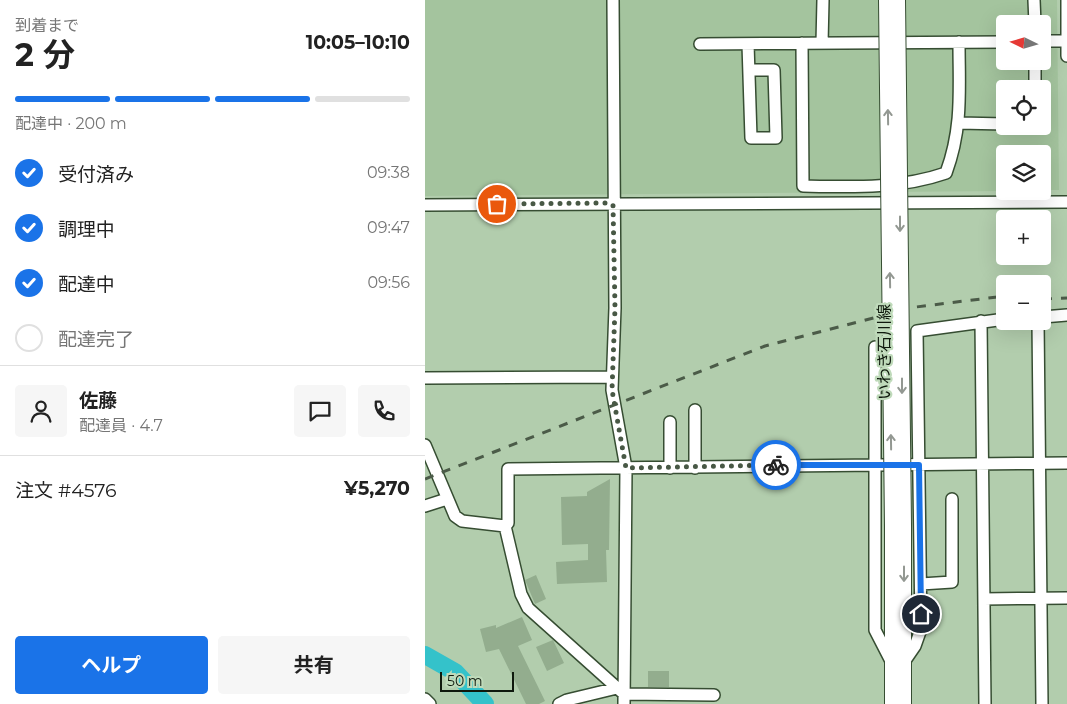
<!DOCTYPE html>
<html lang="ja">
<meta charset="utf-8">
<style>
:root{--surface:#fff;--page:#f6f6f6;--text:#222;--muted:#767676;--line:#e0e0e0;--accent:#1a73e8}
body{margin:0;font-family:Montserrat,"Noto Sans JP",sans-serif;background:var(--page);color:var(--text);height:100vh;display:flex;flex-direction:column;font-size:19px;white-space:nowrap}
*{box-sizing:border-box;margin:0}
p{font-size:16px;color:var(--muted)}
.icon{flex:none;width:28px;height:28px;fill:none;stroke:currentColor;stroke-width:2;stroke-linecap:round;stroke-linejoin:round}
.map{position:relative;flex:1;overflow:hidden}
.sheet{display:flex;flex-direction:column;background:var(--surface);width:425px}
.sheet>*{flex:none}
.needle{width:32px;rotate:275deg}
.tools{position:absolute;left:571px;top:15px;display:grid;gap:10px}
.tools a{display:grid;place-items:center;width:55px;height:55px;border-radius:5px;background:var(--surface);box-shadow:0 5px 20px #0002;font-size:25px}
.scale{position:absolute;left:15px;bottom:12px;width:74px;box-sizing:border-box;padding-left:5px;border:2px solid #0f190d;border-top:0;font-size:14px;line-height:18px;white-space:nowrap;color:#0f190d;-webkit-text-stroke:4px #bfdaba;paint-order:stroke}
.pin{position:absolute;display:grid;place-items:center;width:42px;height:42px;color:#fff;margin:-21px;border:2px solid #fff;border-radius:50%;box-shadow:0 1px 5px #0007}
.courier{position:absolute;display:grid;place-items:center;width:50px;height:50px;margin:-25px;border:4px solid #1a73e8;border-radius:50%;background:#fff;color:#222;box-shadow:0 1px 6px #0007}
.head em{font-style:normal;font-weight:700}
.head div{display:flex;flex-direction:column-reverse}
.head{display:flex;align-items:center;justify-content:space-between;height:85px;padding:0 15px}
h1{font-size:32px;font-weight:700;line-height:38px}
.bar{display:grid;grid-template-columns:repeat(4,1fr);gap:8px 5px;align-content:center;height:60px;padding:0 15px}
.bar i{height:6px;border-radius:4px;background:var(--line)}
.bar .selected{background:var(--accent)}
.bar p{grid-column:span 4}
.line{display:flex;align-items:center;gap:12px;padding:0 15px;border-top:1px solid var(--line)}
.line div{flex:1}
.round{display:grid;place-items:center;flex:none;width:52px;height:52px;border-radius:5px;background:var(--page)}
ol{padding:0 15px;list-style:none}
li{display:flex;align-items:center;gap:15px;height:55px}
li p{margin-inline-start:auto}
li .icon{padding:5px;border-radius:50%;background:var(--accent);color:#fff;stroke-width:4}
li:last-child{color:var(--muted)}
li i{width:28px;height:28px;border:2px solid var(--line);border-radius:50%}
.action{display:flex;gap:10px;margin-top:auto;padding:10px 15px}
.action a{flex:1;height:58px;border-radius:5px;background:var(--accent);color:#fff;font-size:20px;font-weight:700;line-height:58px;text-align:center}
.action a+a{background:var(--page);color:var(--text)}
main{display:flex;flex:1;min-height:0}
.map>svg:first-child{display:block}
.built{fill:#a4c49e;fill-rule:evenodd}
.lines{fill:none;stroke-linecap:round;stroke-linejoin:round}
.river{stroke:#34c2ca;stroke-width:18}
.building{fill:#93ad8e}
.minor-casing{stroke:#364d32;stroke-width:14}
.major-casing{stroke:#364d32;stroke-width:16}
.minor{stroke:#fff;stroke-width:11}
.major{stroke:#fff;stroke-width:14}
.rail{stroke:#4b5b48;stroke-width:3;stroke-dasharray:9 9;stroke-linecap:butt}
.major-bridge-casing{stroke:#364d32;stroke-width:16;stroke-linecap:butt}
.major-bridge{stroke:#fff;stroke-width:14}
.oneway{stroke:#939892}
.done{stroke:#485845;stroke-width:5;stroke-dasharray:0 9}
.route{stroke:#1a73e8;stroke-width:6}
.labels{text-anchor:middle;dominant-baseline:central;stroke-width:4.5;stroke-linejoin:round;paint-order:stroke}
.street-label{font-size:16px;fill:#0f190d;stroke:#bfdaba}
</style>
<main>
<section class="sheet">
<div class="head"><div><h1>2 分</h1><p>到着まで</p></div><em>10:05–10:10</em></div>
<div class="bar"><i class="selected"></i><i class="selected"></i><i class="selected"></i><i></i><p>配達中 · 200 m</p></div>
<ol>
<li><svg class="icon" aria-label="check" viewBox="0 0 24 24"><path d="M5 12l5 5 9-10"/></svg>受付済み<p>09:38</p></li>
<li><svg class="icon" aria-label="check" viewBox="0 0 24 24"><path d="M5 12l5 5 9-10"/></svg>調理中<p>09:47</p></li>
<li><svg class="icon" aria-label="check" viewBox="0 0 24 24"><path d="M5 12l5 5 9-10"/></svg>配達中<p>09:56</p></li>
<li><i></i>配達完了</li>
</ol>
<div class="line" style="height:90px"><a class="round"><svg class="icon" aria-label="person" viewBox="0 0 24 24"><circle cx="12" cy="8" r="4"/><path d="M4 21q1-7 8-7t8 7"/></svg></a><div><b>佐藤</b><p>配達員 · 4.7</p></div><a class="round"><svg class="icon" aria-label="chat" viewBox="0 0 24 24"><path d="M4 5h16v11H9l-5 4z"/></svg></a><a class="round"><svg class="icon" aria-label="phone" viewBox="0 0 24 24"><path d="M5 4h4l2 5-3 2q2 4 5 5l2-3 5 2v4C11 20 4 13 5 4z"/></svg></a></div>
<div class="line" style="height:65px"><div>注文 #4576</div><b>¥5,270</b></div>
<div class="action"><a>ヘルプ</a><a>共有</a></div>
</section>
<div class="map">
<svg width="642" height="704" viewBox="0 0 642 704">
<rect width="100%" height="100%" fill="#b2cdad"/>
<!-- built -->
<path class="built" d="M0,0H632L634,190H618V154H580V191L0,196ZM580,24H618V61H580ZM580,89H618V126H580Z"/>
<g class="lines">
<!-- river -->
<path class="river" d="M0,655L30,672L60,704"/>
</g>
<!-- building -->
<path class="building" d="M185,479L184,550H181L182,582L132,584L131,562L163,560V544L137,545L136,497L162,496V492Z
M111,575L121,599L110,604L100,580Z
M97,617L107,640L93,646L120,701L114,704H101L74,649L61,652L55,629L71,625V628Z
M128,640L139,663L122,671L111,647Z
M223,671H244V687H223Z"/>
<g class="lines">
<!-- minor casing -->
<g class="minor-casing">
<path id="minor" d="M188,0L190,308L187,390L201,468L199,704
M609,0L610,24
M642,0V56
M618,41H642
M377,43L378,186C427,187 475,189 521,173C538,127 534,89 534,42
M397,43L398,0
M275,44L580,42
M323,44L326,138H351L349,70H324
M610,61V89
M534,123L580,124
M0,205L642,202
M618,317L642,315
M556,321L560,704
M613,321L617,704
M450,347V630L467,663
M0,378L187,377
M245,422V468
M0,445L30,516L37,521L80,526
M270,468V410
M0,506L22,499
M496,584L527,582V499
M559,599L642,598
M479,662L490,646L496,629L492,331L580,319
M289,695L199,694L103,608L96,594L80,526L83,523V469L642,463
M0,699L5,704
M134,704L142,700L192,688"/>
</g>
<!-- major casing -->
<g class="major-casing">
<path id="major" d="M467,526V704
M479,526V704"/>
</g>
<!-- minor -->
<use href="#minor" class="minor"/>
<!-- major -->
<use href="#major" class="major"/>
<!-- rail -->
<path class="rail" d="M618,299L642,298
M0,479L340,346L491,307L580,296"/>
<!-- major-bridge casing -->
<g class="major-bridge-casing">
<path id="major-bridge" d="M461,0L467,526
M473,0L479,526"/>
</g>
<!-- major-bridge -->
<use href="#major-bridge" class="major-bridge"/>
</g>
<!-- one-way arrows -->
<defs><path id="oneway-shaft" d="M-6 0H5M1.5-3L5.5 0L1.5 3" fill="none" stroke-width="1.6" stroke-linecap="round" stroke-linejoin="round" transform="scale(1.25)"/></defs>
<g class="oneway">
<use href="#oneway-shaft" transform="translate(463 117) rotate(-91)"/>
<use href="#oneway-shaft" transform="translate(475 224) rotate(90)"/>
<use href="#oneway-shaft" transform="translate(465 280) rotate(-91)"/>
<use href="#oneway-shaft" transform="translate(477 386) rotate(90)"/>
<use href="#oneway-shaft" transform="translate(466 442) rotate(-91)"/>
<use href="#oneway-shaft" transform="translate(479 574) rotate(90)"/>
</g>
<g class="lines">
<!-- done -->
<path class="done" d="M72,204L180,203L188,205L190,308L187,390L201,468L351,465"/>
<!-- route -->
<path class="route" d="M351,465H494L496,614"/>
</g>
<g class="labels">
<!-- street labels -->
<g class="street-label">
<text transform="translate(459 352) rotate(-90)">いわき石川線</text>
</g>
</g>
</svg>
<div class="tools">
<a><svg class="needle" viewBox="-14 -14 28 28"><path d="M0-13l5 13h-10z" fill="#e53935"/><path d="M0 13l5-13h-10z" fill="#767676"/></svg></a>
<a><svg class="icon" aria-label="locate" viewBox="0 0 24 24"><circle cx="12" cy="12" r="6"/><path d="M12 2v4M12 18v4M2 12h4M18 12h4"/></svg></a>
<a><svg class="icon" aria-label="layers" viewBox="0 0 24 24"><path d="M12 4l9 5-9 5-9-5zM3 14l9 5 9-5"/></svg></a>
<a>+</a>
<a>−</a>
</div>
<div class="scale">50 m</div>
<div class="pin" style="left:72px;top:204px;background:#ea580c"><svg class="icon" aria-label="bag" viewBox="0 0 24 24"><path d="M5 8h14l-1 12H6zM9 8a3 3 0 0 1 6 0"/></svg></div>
<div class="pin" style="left:496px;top:614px;background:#1f2937"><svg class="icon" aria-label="home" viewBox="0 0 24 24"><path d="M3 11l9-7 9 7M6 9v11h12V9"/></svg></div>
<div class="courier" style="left:351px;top:465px"><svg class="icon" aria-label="bike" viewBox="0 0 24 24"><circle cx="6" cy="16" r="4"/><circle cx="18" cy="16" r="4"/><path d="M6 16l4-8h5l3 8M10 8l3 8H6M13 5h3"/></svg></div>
</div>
</main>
